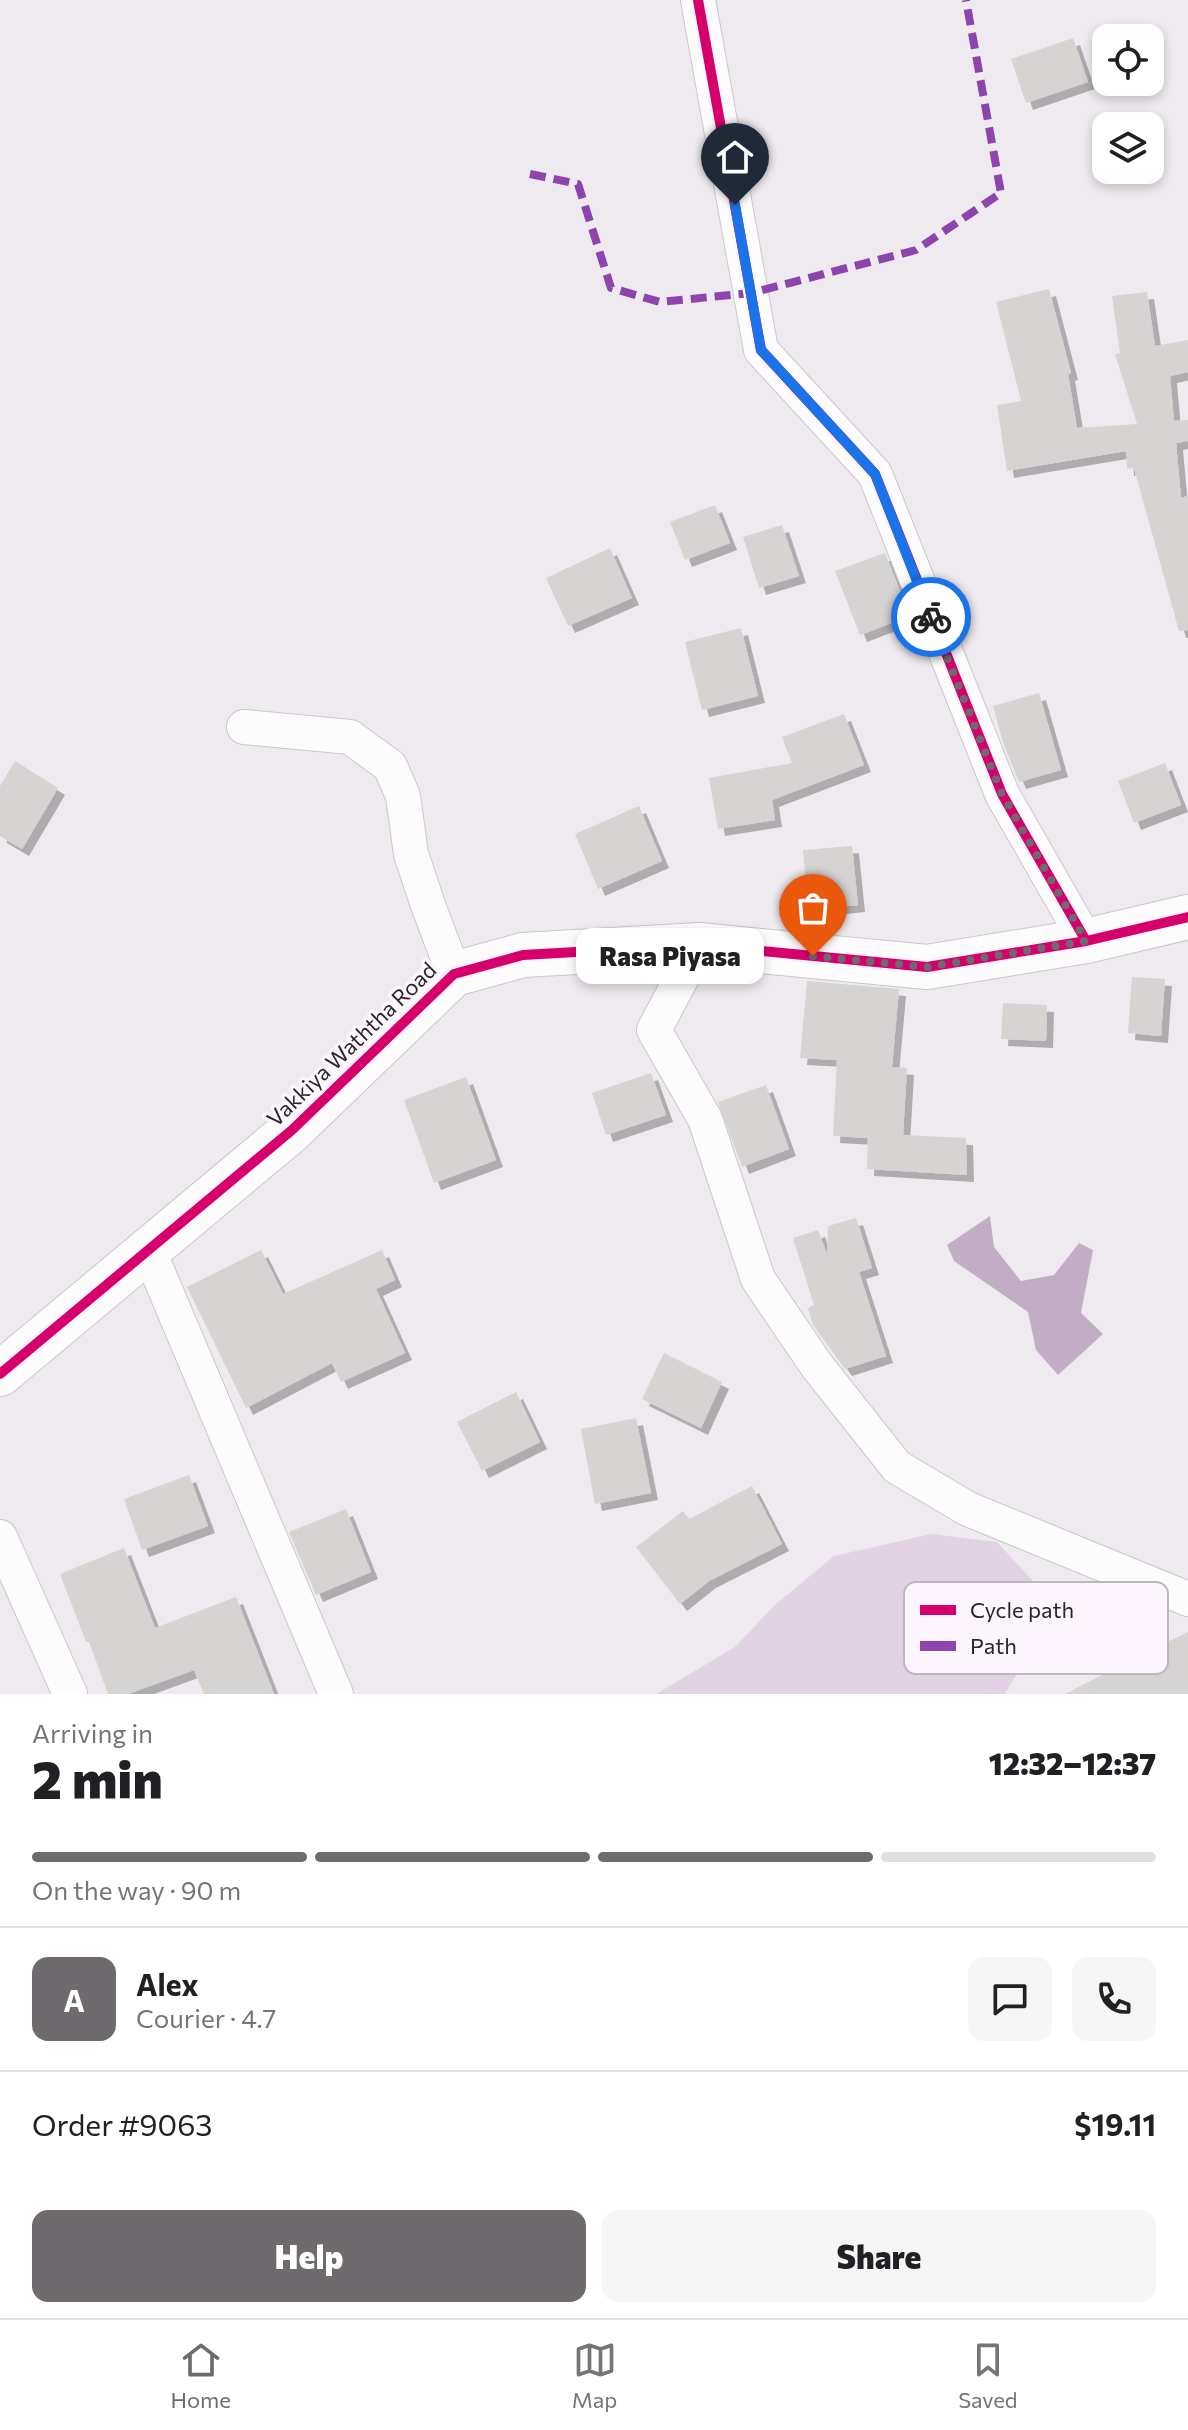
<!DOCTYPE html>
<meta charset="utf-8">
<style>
:root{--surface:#fff;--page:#f6f6f6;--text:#202124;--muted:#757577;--line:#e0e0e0;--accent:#6e6a6e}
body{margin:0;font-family:Commissioner,sans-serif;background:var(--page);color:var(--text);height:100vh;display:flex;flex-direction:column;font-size:30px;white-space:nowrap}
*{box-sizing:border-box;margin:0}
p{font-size:26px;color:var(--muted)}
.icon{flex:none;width:44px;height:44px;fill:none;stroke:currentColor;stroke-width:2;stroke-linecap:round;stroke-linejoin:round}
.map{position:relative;height:1694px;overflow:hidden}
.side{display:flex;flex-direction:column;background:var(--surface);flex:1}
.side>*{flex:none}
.tools{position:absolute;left:1092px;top:24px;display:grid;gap:16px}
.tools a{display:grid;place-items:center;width:72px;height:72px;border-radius:16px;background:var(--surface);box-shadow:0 4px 12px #0003;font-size:40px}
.pin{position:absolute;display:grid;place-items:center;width:68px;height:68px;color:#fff;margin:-82px -34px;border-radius:50% 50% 50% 0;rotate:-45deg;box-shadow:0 0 8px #0007}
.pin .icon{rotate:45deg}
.courier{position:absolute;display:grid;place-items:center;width:80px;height:80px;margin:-40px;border:6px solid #1a73e8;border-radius:50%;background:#fff;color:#222;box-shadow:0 2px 10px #0007}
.bubble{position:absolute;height:56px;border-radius:16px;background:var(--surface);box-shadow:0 4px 12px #0003;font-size:26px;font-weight:800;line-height:56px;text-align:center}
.overview em{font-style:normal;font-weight:800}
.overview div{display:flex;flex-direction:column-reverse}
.overview{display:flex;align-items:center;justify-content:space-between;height:136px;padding:0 32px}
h1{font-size:52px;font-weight:800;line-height:60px}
.bar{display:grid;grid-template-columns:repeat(4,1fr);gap:12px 8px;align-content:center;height:96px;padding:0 32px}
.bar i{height:10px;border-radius:6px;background:var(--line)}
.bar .current{background:var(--accent)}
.bar p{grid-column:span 4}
.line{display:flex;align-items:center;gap:20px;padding:0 32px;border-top:2px solid var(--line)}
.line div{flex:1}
.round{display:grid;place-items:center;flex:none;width:84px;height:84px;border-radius:16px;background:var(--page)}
.cta{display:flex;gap:16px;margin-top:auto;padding:16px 32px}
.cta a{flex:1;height:92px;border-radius:16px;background:var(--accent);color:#fff;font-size:32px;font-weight:800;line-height:92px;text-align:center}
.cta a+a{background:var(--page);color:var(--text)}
.menu{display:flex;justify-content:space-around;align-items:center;height:112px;border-top:2px solid var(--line);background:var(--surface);font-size:22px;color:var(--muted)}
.menu a{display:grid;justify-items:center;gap:4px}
.menu .current{color:var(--accent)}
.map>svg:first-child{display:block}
.green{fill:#e1d3e3}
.water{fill:#c2aec4}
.building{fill:#d6d3d3;filter:url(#shadow)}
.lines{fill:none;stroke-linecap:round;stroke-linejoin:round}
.street-casing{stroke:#cbc7cb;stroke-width:36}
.secondary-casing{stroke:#cbc7cb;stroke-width:46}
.street{stroke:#fdfcfd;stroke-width:34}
.secondary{stroke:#fdfcfd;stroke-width:44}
.quiet{stroke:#8e44ad;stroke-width:8;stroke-dasharray:16 8;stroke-linecap:butt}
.cycleway-casing{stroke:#fdf5fe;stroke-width:15}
.cycleway{stroke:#d6006c;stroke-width:10}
.done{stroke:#6e6a6e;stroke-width:8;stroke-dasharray:0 14.4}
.route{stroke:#1a73e8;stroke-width:10}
.labels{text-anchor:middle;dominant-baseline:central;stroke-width:7;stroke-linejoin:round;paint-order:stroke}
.street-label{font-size:22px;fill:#292529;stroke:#fdf5fe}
.key{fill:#fdf5fe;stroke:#bdb7be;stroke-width:2}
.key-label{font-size:22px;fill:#292529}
</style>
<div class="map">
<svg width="1188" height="1694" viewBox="0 0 1188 1694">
<defs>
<filter id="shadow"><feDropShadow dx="7" dy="7" stdDeviation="0" flood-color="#0004"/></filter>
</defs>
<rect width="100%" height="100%" fill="#efeaef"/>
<!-- green -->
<path class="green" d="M931,1534L997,1542L1057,1607L1005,1694H656L735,1647L776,1604L834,1556Z"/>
<!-- water -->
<path class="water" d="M990,1216L994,1247L1021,1281L1054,1275L1079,1243L1093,1250L1081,1313L1103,1334L1058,1375L1036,1350L1028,1312L954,1261L947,1245Z"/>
<!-- building -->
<path class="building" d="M1073,38L1088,82L1026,103L1011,59Z
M1049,289L1071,373L1068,374L1077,428L1137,424L1115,354L1120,353L1112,296L1147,292L1155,346L1188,340V372L1170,376L1174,421L1188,420V441L1176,443L1181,498L1188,496V630L1179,631L1134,468L1127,469L1126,451L1007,471L997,405L1021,401L996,302Z
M715,505L730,543L685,560L670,522Z
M782,525L799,576L759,588L743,537Z
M610,548L632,598L568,626L546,578Z
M885,553L910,616L860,635L835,571Z
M741,628L758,696L702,710L685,642Z
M1039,693L1061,770L1019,782L1003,742L993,706Z
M844,714L864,765L772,800L775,820L718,829L709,778L792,763L782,737Z
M15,761L58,788L22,849L0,836V786Z
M1165,763L1181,805L1134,823L1118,781Z
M639,806L662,861L598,889L575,834Z
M852,846L858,905L808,910L803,850Z
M1132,977L1165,979L1161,1036L1128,1033Z
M807,981L899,989L892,1067L907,1068L903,1135L966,1138L967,1175L867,1169L868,1138L833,1136L837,1060L800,1058Z
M1003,1003L1047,1005L1046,1041L1001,1039Z
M651,1073L666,1115L606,1135L592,1093Z
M466,1077L496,1160L434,1183L404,1100Z
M766,1085L789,1149L742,1167L718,1102Z
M856,1218L872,1268L859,1272L886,1356L845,1369L813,1325L808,1308L814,1305L793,1238L818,1230L827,1254L828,1226Z
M261,1250L283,1294L382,1250L395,1280L376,1289L405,1353L341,1382L332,1363L246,1408L187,1287Z
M664,1353L722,1382L701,1428L642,1399Z
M516,1392L540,1442L482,1471L457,1422Z
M636,1418L651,1493L595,1504L581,1429Z
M189,1475L208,1526L142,1550L124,1499Z
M752,1486L782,1544L709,1581L680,1604L636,1547L683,1511L689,1519Z
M346,1509L371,1572L316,1595L289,1532Z
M124,1548L155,1628L236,1597L274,1694H204L194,1670L128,1694H108L89,1642H86L60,1574Z
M1188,1632V1694H1065L1151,1650Z"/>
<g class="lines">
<!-- street casing -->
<g class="street-casing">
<path id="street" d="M698,0L761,350L875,474L1002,794L1086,941
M244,727L350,737L390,766L403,796L411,854L428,905L454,974
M699,945L654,1030L705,1119L758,1279L817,1366L897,1467L968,1509L1188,1599
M148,1249L336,1694
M0,1537L70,1694"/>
</g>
<!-- secondary casing -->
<g class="secondary-casing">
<path id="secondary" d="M0,1374L292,1130L454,974L523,955L699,945L927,967L1086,941L1188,917"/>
</g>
<!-- street -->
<use href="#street" class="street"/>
<!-- secondary -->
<use href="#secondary" class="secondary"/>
<!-- quiet -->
<path class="quiet" d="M530,174L578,184L611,288L660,302L751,293L916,250L1001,193L966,0"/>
<!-- cycleway casing -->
<g class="cycleway-casing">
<path id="cycleway" d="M698,0L761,350L875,474L1002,794L1086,941
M0,1374L292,1130L454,974L523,955L699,945L927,967L1086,941L1188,917"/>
</g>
<!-- cycleway -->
<use href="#cycleway" class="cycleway"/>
</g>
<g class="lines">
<!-- done -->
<path class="done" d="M813,956L927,967L1086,941L1002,794L931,617"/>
<!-- route -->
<path class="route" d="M735,205L761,350L875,474L931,617"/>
</g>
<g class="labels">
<!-- street labels -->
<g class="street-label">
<text transform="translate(351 1044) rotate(-44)">Vakkiya Waththa Road</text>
</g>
</g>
<!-- legend -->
<rect x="904" y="1582" width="264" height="92" rx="12" class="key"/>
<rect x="920" y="1605" width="36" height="10" fill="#d6006c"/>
<rect x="920" y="1641" width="36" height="10" fill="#8e44ad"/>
<g class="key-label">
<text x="970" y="1618">Cycle path</text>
<text x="970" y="1654">Path</text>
</g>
</svg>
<div class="tools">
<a><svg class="icon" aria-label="locate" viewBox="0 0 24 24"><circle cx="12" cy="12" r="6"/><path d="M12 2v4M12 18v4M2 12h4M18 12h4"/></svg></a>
<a><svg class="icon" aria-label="layers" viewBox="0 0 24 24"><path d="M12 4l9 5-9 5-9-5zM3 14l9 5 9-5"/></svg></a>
</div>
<div class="pin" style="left:813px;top:956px;background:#ea580c"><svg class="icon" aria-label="bag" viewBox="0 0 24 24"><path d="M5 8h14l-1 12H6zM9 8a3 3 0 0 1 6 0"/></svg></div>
<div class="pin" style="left:735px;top:205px;background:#1f2937"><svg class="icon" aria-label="home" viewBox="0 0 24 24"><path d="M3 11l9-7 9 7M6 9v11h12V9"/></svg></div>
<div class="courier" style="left:931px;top:617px"><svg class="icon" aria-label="bike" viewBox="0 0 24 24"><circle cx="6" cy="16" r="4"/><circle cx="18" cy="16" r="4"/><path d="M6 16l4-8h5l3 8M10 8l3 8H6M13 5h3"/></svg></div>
<div class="bubble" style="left:576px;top:928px;width:188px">Rasa Piyasa</div>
</div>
<section class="side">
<div class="overview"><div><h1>2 min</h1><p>Arriving in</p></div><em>12:32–12:37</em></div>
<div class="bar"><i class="current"></i><i class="current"></i><i class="current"></i><i></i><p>On the way · 90 m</p></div>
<div class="line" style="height:144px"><b class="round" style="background:var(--accent);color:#fff">A</b><div><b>Alex</b><p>Courier · 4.7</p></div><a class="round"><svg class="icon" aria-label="chat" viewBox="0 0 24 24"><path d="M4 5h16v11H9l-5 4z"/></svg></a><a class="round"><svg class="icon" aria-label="phone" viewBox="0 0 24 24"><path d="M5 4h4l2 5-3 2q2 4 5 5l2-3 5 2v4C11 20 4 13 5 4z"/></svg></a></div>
<div class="line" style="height:104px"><div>Order #9063</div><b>$19.11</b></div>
<div class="cta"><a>Help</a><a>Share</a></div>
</section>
<nav class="menu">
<a class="current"><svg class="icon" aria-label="home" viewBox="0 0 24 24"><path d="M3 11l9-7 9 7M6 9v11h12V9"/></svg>Home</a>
<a><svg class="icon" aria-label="map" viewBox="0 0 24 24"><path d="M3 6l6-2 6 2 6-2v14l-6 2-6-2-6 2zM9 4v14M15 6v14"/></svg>Map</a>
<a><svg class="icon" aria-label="saved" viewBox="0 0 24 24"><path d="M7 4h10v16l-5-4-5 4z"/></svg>Saved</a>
</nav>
